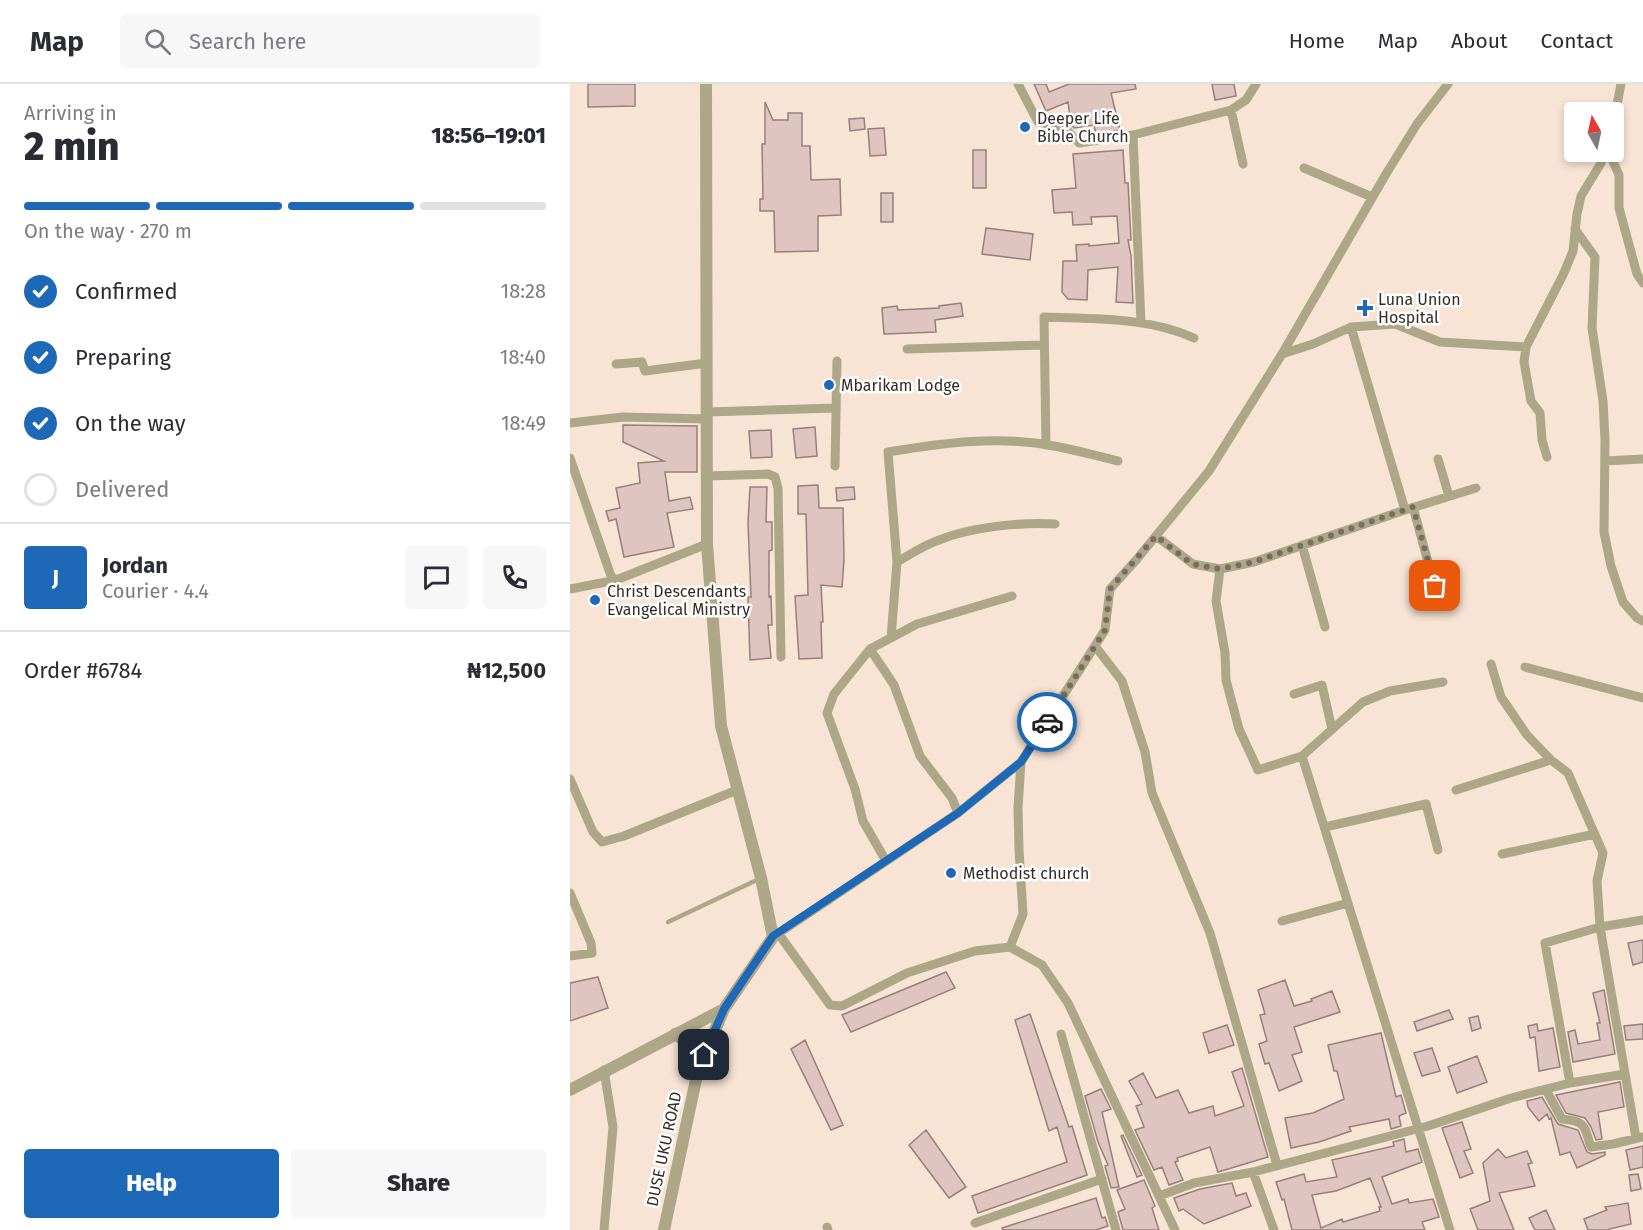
<!DOCTYPE html>
<meta charset="utf-8">
<style>
:root{--surface:#fff;--page:#f7f7f7;--text:#2b2b33;--muted:#7c7c81;--line:#e1e1e2;--accent:#1d69b8}
body{margin:0;font-family:"Fira Sans",sans-serif;background:var(--page);color:var(--text);height:100vh;display:flex;flex-direction:column;font-size:22px;white-space:nowrap}
*{box-sizing:border-box;margin:0}
p{font-size:20px;color:var(--muted)}
.icon{flex:none;width:33px;height:33px;fill:none;stroke:currentColor;stroke-width:2;stroke-linecap:round;stroke-linejoin:round}
.map{position:relative;flex:1;overflow:hidden}
.drawer{display:flex;flex-direction:column;background:var(--surface);width:570px}
.drawer>*{flex:none}
.needle{width:39px;rotate:351deg}
.buttons{position:absolute;left:994px;top:18px;display:grid;gap:12px}
.buttons a{display:grid;place-items:center;width:60px;height:60px;border-radius:6px;background:var(--surface);box-shadow:0 3px 9px #0003;font-size:30px}
.pin{position:absolute;display:grid;place-items:center;width:51px;height:51px;color:#fff;margin:-26px;border-radius:12px;box-shadow:0 3px 9px #0006}
.courier{position:absolute;display:grid;place-items:center;width:60px;height:60px;margin:-30px;border:4px solid #1d69b8;border-radius:50%;background:#fff;color:#222;box-shadow:0 2px 8px #0007}
.head em{font-style:normal;font-weight:800}
.head div{display:flex;flex-direction:column-reverse}
.head{display:flex;align-items:center;justify-content:space-between;height:102px;padding:0 24px}
h1{font-size:39px;font-weight:800;line-height:45px}
.bar{display:grid;grid-template-columns:repeat(4,1fr);gap:9px 6px;align-content:center;height:72px;padding:0 24px}
.bar i{height:8px;border-radius:4px;background:var(--line)}
.bar .selected{background:var(--accent)}
.bar p{grid-column:span 4}
.line{display:flex;align-items:center;gap:15px;padding:0 24px;border-top:2px solid var(--line)}
.line div{flex:1}
.round{display:grid;place-items:center;flex:none;width:63px;height:63px;border-radius:6px;background:var(--page)}
ol{padding:0 24px;list-style:none}
li{display:flex;align-items:center;gap:18px;height:66px}
li p{margin-inline-start:auto}
li .icon{padding:6px;border-radius:50%;background:var(--accent);color:#fff;stroke-width:4}
li:last-child{color:var(--muted)}
li i{width:33px;height:33px;border:3px solid var(--line);border-radius:50%}
.action{display:flex;gap:12px;margin-top:auto;padding:12px 24px}
.action a{flex:1;height:69px;border-radius:6px;background:var(--accent);color:#fff;font-size:24px;font-weight:800;line-height:69px;text-align:center}
.action a+a{background:var(--page);color:var(--text)}
header{display:flex;align-items:center;gap:36px;box-sizing:border-box;height:84px;padding:0 30px;background:var(--surface);border-bottom:2px solid var(--line)}
header strong{font-size:28px}
nav{display:flex;gap:33px;margin-inline-start:auto;font-size:21px}
.search{width:420px;height:54px;background:var(--page);display:flex;align-items:center;gap:15px;box-sizing:border-box;padding:0 21px;border-radius:6px;color:var(--muted);font-size:22px}
main{display:flex;flex:1;min-height:0}
.map>svg:first-child{display:block}
.building{fill:#dfc5c0;stroke:#977f7b;stroke-width:1.5;fill-rule:evenodd}
.lines{fill:none;stroke-linecap:round;stroke-linejoin:round}
.service{stroke:#ada787;stroke-width:4.5}
.minor{stroke:#ada787;stroke-width:9}
.tertiary{stroke:#ada787;stroke-width:12}
.done{stroke:#786d63;stroke-width:6;stroke-dasharray:0 10.8}
.route{stroke:#1d69b8;stroke-width:8}
.poi-dot{fill:#1d69b8;stroke:#fff;stroke-width:2}
.labels{text-anchor:middle;dominant-baseline:central;stroke-width:5;stroke-linejoin:round;paint-order:stroke}
.poi-label{font-size:16px;fill:#342d26;stroke:#fff;text-anchor:start}
.street-label{font-size:16px;fill:#342d26;stroke:#fff}
</style>
<header>
<strong>Map</strong>
<div class="search"><svg class="icon" aria-label="search" viewBox="0 0 24 24"><circle cx="10" cy="10" r="6"/><path d="M15 15l6 6"/></svg>Search here</div>
<nav><a>Home</a><a>Map</a><a>About</a><a>Contact</a></nav>
</header>
<main>
<section class="drawer">
<div class="head"><div><h1>2 min</h1><p>Arriving in</p></div><em>18:56–19:01</em></div>
<div class="bar"><i class="selected"></i><i class="selected"></i><i class="selected"></i><i></i><p>On the way · 270 m</p></div>
<ol>
<li><svg class="icon" aria-label="check" viewBox="0 0 24 24"><path d="M5 12l5 5 9-10"/></svg>Confirmed<p>18:28</p></li>
<li><svg class="icon" aria-label="check" viewBox="0 0 24 24"><path d="M5 12l5 5 9-10"/></svg>Preparing<p>18:40</p></li>
<li><svg class="icon" aria-label="check" viewBox="0 0 24 24"><path d="M5 12l5 5 9-10"/></svg>On the way<p>18:49</p></li>
<li><i></i>Delivered</li>
</ol>
<div class="line" style="height:108px"><b class="round" style="background:var(--accent);color:#fff">J</b><div><b>Jordan</b><p>Courier · 4.4</p></div><a class="round"><svg class="icon" aria-label="chat" viewBox="0 0 24 24"><path d="M4 5h16v11H9l-5 4z"/></svg></a><a class="round"><svg class="icon" aria-label="phone" viewBox="0 0 24 24"><path d="M5 4h4l2 5-3 2q2 4 5 5l2-3 5 2v4C11 20 4 13 5 4z"/></svg></a></div>
<div class="line" style="height:78px"><div>Order #6784</div><b>₦12,500</b></div>
<div class="action"><a>Help</a><a>Share</a></div>
</section>
<div class="map">
<svg width="1073" height="1146" viewBox="0 0 1073 1146">
<rect width="100%" height="100%" fill="#f7e4d4"/>
<!-- building -->
<path class="building" d="M18,0H65V22L18,23Z
M464,0H476L479,8L499,0H565L566,5L541,9L550,46L526,50L524,41L504,44L501,40L498,18L476,27Z
M642,0H664L666,12L645,16Z
M195,18L203,36H218V29H232V62H240L241,96L270,95L271,131L248,132V167L205,168L204,127H190V115H193L192,60H195Z
M294,34L295,45L280,47L279,35Z
M314,44L316,71L300,72L298,45Z
M403,66H416V104H403Z
M553,66L555,99H558L561,156H558L561,172L563,219L546,218L548,183L518,186L517,216L498,215L492,208L493,177H507L506,161L519,160V162L549,159L547,132L521,133L522,140L503,141L502,128L484,129L482,106L506,104L503,70Z
M311,109H323V138H311Z
M416,144L463,150L460,176L412,170Z
M391,219L393,232L365,236L366,248L314,250L312,224L327,222L328,226L369,224V222Z
M53,341L127,342V388H95L99,417L120,413L123,425L97,429L104,463L54,473L46,435L39,437L36,427L50,424L46,404L70,399L68,379L94,377L53,358Z
M245,343L247,372L226,374L223,345Z
M201,346L202,373L181,374L179,347Z
M248,401L249,424H273L274,476L272,503L251,501L253,538H251L252,574L229,575L225,512L238,511L236,430H228V402Z
M180,403H197L196,438H202V466L199,467V513L201,512L202,541H198L201,574L180,576L178,513H181L178,439Z
M284,403L285,415L267,417L266,404Z
M1073,856V878L1063,881L1058,859Z
M376,888L385,904L281,948L272,931Z
M28,893L38,924L0,937V899Z
M715,896L724,922L742,917L741,915L762,907L770,928L724,943L732,968L722,971L732,997L709,1007L699,979L695,980L689,960L697,957L690,931L695,930L688,906Z
M1034,906L1045,970L1003,978L998,948L1005,946L1008,960L1030,956L1027,939H1030L1023,909Z
M879,926L883,935L847,947L844,938Z
M460,930L499,1043L502,1042L517,1091L408,1129L402,1112L497,1078L487,1043L479,1047L445,936Z
M908,932L911,944L902,947L899,934Z
M967,940L968,947L983,944L990,983L969,987L965,953L960,954L958,942Z
M1073,940V955L1056,956L1054,942Z
M657,941L664,961L639,969L633,949Z
M811,949L826,1013L831,1011L836,1029L829,1032L831,1042L821,1045L819,1035L779,1043L781,1047L749,1058L721,1064L715,1034L743,1029L774,1015L767,987H764L758,961Z
M235,956L273,1041L261,1046L221,965Z
M862,964L870,987L852,992L844,969Z
M907,972L917,998L887,1009L878,983Z
M672,984L698,1073L648,1088L640,1063L607,1074L608,1077L605,1078L613,1096L599,1101L592,1083L584,1086L565,1046L574,1043L566,1022L572,1020L559,997L573,989L586,1014L608,1006L619,1029L643,1022L645,1032L674,1022L662,988Z
M1050,998L1054,1023L1028,1028L1032,1055L1026,1056L1021,1043L1015,1034L996,1029L986,1011Z
M531,1005L541,1025L532,1028L549,1103L541,1104L535,1082L538,1081L528,1058L515,1012Z
M972,1013L988,1040L1008,1046L1017,1068L1022,1070L1035,1068V1071L1007,1084L1000,1068L990,1071L981,1034L979,1035L977,1030L969,1037L958,1023L957,1017Z
M892,1038L901,1065L894,1067L903,1089L890,1094L872,1044Z
M356,1046L396,1103L379,1114L339,1061Z
M553,1051L572,1091L567,1093L551,1052Z
M834,1055L836,1068L848,1065L852,1078L812,1093L822,1120L838,1115L839,1119L863,1115L869,1133L852,1138L855,1146H722L714,1115L712,1116L706,1098L734,1090L736,1098L767,1093L762,1076L824,1062L823,1058ZM800,1094L811,1123H809L810,1127L773,1138L772,1135L751,1144L742,1111L766,1107Z
M1073,1062V1083L1060,1086L1056,1066Z
M928,1065L936,1074L957,1067L962,1079L958,1080L965,1102L929,1109L944,1146H908L900,1125L920,1117L913,1079Z
M1068,1090L1071,1105L1061,1107L1059,1091Z
M574,1096L585,1122L582,1124L589,1146H553L548,1128L555,1125L547,1106Z
M662,1099L666,1112L676,1109L681,1122L634,1140L613,1125L609,1127L604,1114L630,1105Z
M526,1114L532,1134L535,1133L538,1142L526,1146H433L432,1144Z
M1058,1119L1061,1140L1039,1145V1146H1018L1014,1135L1037,1126L1035,1123Z
M976,1126L985,1146H965L959,1134Z"/>
<g class="lines">
<!-- service -->
<path class="service" d="M98,838L191,794"/>
<!-- minor -->
<path class="minor" d="M448,0L468,38L495,44L509,59L563,51L661,26L676,16L686,0
M661,26L673,80
M1044,36L1051,0
M563,51L571,239
M1041,68V73L1049,91V124L1067,190L1073,199
M734,84L802,113
M1005,145L1025,173L1022,244L1033,317L1035,356L1034,448L1041,482L1053,518L1067,534L1073,537
M781,243L835,426
M337,265L474,261
M712,270L743,260L781,243L825,240L870,258L956,263
M46,280L72,278L75,287L137,279
M137,328L265,324
M0,339L53,333L137,335
M476,361L474,233C524,235 578,233 624,254
M977,373L972,356L970,329L961,317L954,278L956,263L993,191L1003,167L1007,130L1011,112L1031,79L1036,68
M0,374L41,492L46,496L137,460
M868,375L879,412
M1035,377L1073,375
M265,382L267,277
M137,392L198,390L205,393L208,404L211,573
M843,423L870,522
M586,452L623,480L650,485L684,478L835,426L906,404
M732,461L755,543
M327,478C341,470 354,461 369,456C401,443 450,438 485,440
M650,485L646,517L655,569L656,596L669,645L688,686L732,672
M0,505L46,496
M321,554L327,478L318,368C373,359 429,351 484,362C506,366 527,372 548,377
M525,562L552,597L575,668L582,709L640,849L707,1081
M300,565L324,601L350,672L382,714L388,729
M921,580L931,613L957,651L981,676L998,689L1033,769L1027,797L1030,843L975,859L1000,999
M955,583L1073,614
M873,598L820,607L793,618L732,672L880,1146
M724,610L752,601L762,645
M0,695L23,748L32,758L54,752L167,706
M886,706L981,676
M755,743L856,720L868,766
M932,770L1025,750
M316,777L293,737L285,705L257,629L264,610L300,565L347,540L442,512
M0,809L21,859L22,869L0,872
M712,837L778,819
M208,849L260,921L272,922L337,889L405,867L440,863L472,881L498,919L605,1146
M203,853L388,729L451,678L535,546L540,505L567,475L639,387L712,270L816,90L847,40L878,0
M440,863L453,830L449,766L448,724L451,678
M491,950L546,1146
M976,1006L992,1035C1017,1037 1014,1043 1021,1063L1043,1060L1073,1053
M1066,1054L1030,843L1073,836
M683,1088L704,1146
M589,1112L624,1099L683,1088L858,1042L941,1014L1000,999L1055,990
M405,1139L532,1095
M257,1143L258,1146
M34,1146L43,1043L34,986"/>
<!-- tertiary -->
<path class="tertiary" d="M105,950L134,971
M0,1006L154,925L203,853L191,794L151,642L137,460L136,0
M94,1146L128,986L154,925"/>
</g>
<g class="lines">
<!-- done -->
<path class="done" d="M477,638L535,546L540,505L586,452L622,480L650,485L684,478L843,423L865,502"/>
<!-- route -->
<path class="route" d="M134,971L154,925L203,852L388,729L451,678L477,638"/>
</g>
<!-- markers -->
<g class="poi-dot">
<circle cx="455" cy="43" r="6"/>
<path d="M792 215h6v6h6v6h-6v6h-6v-6h-6v-6h6z"/>
<circle cx="259" cy="301" r="6"/>
<circle cx="25" cy="516" r="6"/>
<circle cx="381" cy="789" r="6"/>
</g>
<g class="labels">
<!-- poi labels -->
<g class="poi-label">
<text x="467" y="34">Deeper Life<tspan x="467" dy="18">Bible Church</tspan></text>
<text x="808" y="215">Luna Union<tspan x="808" dy="18">Hospital</tspan></text>
<text x="271" y="301">Mbarikam Lodge</text>
<text x="37" y="507">Christ Descendants<tspan x="37" dy="18">Evangelical Ministry</tspan></text>
<text x="393" y="789">Methodist church</text>
</g>
<!-- street labels -->
<g class="street-label">
<text transform="translate(94 1065) rotate(-78)">DUSE UKU ROAD</text>
</g>
</g>
</svg>
<div class="buttons">
<a><svg class="needle" viewBox="-14 -14 28 28"><path d="M0-13l5 13h-10z" fill="#e53935"/><path d="M0 13l5-13h-10z" fill="#7c7c81"/></svg></a>
</div>
<div class="pin" style="left:865px;top:502px;background:#ea580c"><svg class="icon" aria-label="bag" viewBox="0 0 24 24"><path d="M5 8h14l-1 12H6zM9 8a3 3 0 0 1 6 0"/></svg></div>
<div class="pin" style="left:134px;top:971px;background:#1f2937"><svg class="icon" aria-label="home" viewBox="0 0 24 24"><path d="M3 11l9-7 9 7M6 9v11h12V9"/></svg></div>
<div class="courier" style="left:477px;top:638px"><svg class="icon" aria-label="car" viewBox="0 0 24 24"><path d="M5 17H2v-5l4-1 3-4h7l3 4 3 1v5h-3M9 17h6M6 11h13"/><circle cx="7" cy="17" r="2"/><circle cx="17" cy="17" r="2"/></svg></div>
</div>
</main>
